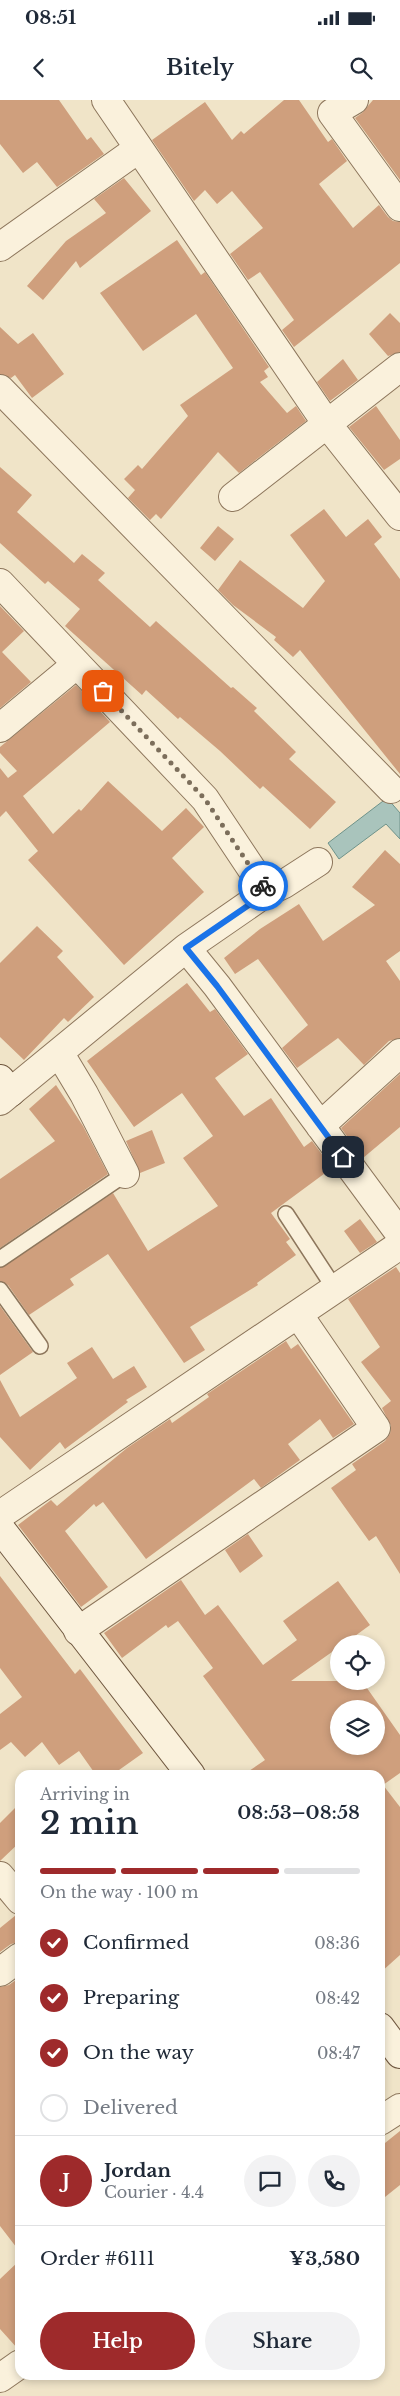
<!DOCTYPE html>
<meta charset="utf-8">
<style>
:root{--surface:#fff;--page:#f2f2f3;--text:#1f2937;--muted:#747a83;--line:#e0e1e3;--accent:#9e2a2b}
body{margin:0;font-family:"Libre Baskerville",serif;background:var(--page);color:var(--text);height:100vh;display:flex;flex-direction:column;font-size:19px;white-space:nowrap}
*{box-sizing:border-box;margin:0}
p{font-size:16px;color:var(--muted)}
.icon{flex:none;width:28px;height:28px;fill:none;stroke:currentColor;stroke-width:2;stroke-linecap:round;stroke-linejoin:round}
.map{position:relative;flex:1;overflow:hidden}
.panel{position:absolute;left:15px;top:1670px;width:370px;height:610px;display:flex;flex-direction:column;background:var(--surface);border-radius:15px;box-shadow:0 2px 8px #0003}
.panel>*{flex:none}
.tools{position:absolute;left:330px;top:1535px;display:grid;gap:10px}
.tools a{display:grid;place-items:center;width:55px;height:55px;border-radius:50%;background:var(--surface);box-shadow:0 2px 8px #0003;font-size:25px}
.pin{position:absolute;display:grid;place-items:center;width:42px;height:42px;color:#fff;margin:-21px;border-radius:10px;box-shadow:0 2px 8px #0006}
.courier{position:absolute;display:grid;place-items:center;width:50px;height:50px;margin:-25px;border:4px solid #1a73e8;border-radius:50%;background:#fff;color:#222;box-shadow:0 1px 6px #0007}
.summary em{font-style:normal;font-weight:600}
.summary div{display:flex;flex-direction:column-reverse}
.summary{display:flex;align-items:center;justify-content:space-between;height:85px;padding:0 25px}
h1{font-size:32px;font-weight:600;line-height:38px}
.bar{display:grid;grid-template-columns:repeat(4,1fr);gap:8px 5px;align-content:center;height:60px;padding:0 25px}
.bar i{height:6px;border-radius:4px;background:var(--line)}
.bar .current{background:var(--accent)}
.bar p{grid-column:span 4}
.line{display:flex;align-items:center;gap:12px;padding:0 25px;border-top:1px solid var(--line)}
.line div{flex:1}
.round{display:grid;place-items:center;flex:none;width:52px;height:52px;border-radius:26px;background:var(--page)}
ol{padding:0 25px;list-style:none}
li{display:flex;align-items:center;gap:15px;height:55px}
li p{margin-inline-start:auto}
li .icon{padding:5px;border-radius:50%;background:var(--accent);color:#fff;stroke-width:4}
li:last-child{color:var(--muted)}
li i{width:28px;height:28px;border:2px solid var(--line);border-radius:50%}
.cta{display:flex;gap:10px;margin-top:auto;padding:10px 25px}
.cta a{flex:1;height:58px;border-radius:30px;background:var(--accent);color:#fff;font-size:20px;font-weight:600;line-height:58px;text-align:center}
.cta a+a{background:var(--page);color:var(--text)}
.status{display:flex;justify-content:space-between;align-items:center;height:35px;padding:0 25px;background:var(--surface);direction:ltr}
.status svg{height:14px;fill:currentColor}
header{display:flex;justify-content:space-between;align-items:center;height:65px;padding:0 25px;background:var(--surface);font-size:22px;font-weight:600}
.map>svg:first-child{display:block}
.water{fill:#a9c4bc;stroke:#6f938a}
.building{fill:#cf9f7d;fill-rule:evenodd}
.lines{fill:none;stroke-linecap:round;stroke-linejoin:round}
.lane-casing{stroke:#8d765c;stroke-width:18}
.street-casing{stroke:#8d765c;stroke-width:30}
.secondary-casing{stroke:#6f573f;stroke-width:30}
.lane{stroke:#faf1dc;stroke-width:15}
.street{stroke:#faf1dc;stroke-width:28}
.secondary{stroke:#faf1dc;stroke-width:28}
.done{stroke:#7c6e5b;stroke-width:5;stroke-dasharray:0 9}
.route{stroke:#1a73e8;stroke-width:6}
</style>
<div class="status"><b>08:51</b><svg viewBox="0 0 49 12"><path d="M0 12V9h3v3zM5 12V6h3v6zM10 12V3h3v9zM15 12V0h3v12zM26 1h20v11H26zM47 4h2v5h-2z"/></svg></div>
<header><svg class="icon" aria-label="back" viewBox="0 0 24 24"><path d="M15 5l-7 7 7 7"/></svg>Bitely<svg class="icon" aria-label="search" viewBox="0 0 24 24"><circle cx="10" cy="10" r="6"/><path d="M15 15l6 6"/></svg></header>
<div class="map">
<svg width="400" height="2296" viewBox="0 0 400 2296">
<rect width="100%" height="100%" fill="#f0e4c8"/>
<!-- water -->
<path class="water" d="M387,698L400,713V739L386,724L339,759L328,743Z"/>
<!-- building -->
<path class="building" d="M0,0H59L87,40L91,37L104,54L57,87L37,62L23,73L0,44Z
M284,0H299L328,42L332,39L347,61L319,84L353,128L379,105L388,117L393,121L400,122V163L294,247L282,230L294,220L260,172L248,180L230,154L263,128L232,91L217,104L205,90L194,101L152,40L205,2L232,40L241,31L244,34Z
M373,0H400V80L355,18L362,13Z
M124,78L151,111L80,168L76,161L43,200L27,186L66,141L106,113L94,99Z
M177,140L201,175L205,172L269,267L264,271L268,277L260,282L287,313L296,306L306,321L239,373L218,352L161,419L156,414L150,420L128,398L135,390L124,379L138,365L142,369L188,316L180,305L233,268L196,214L143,251L100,193Z
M390,213L400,223V252L388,256L369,234Z
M0,227L18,244L33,233L64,274L32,298L15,275L11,278L0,274Z
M343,259L358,280L330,301L317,282Z
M376,306L400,340V359L384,370L349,327Z
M0,367L32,395L17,412L74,463L82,454L105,473L98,480L150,527L156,521L231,588L233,587L257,608L254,611L296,652L289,659L336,702L310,729L263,686L260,689L220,651L180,617L178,619L146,590L142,595L65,526L80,509L48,481L45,484L0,443Z
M324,409L346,437L368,419L382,437L374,444L400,479V674L300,550L293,557L274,540L276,537L233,505L218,490L240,460L303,508L325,481L290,435Z
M218,426L234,439L215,461L200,448Z
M0,506L24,531L2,552L31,582L0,608Z
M76,585L110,622L23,696L53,734L79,709L81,711L108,681L162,731L186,708L204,727L172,758L204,792L124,865L28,760L38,751L6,711L0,717V668L8,678L17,671L0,653V647Z
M385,750L400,764V851L386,861L400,881V938L389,941L364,965L338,938L297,968L282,948L308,925L258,859L235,874L224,858L260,829L299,804L323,841L375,805L352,787Z
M37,826L63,851L57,857L94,897L68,922L64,918L24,960L0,937V863Z
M187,883L210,912L215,909L248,954L215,978L244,1016L271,998L304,1047L312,1041L332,1068L271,1113L290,1139L286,1142L296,1155L257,1183L258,1185L190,1227L205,1250L184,1263L108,1154L70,1179L74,1185L29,1215L8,1185L0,1181V1168L113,1093L148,1151L218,1106L183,1058L213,1036L182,993L134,1027L87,961Z
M400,974V1027L363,1058L341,1028Z
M56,985L83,1026L108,1074L0,1148V1079L55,1041L29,1009Z
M152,1030L165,1063L140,1073L126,1041Z
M360,1119L377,1142L360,1153L344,1131Z
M396,1167L400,1173V1474L376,1436L369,1441L331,1388L356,1370L352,1364L385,1341L390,1334L391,1326L382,1308L391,1301L361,1262L380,1247L348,1199Z
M0,1206L33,1252L0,1275Z
M286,1241L291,1249L298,1244L354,1324L333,1338L320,1319L288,1344L300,1360L261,1388L254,1379L146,1459L103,1402L96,1407L94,1404L65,1431L108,1487L81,1507L18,1425L51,1400L57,1406L127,1348L170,1319L172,1323L209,1297L207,1294Z
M92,1247L113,1279L134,1266L147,1287L126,1300L128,1302L65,1349L60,1342L30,1370L0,1337V1280L20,1317L77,1278L67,1263Z
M248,1434L263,1456L240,1473L225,1450Z
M0,1476L75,1574L80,1569L143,1653L112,1675H96L79,1651L59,1665L42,1642L25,1657L11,1642L0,1650V1614L22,1597L0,1568Z
M181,1480L205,1515L218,1505L263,1565L297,1540L283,1521L338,1481L370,1525L344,1544H339V1547L291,1581H362L400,1635V1673L383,1685L400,1707V1855L380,1873V1675H243L265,1660L203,1576L213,1568L178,1521L168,1528L166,1525L122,1558L104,1533ZM339,1609H376V1646H339Z
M20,1703V1742L0,1761V1723Z
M16,1815H20V1842L11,1844L0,1852V1828Z
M20,1877V2152L0,2126V1887L9,1885Z
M400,2031V2085L380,2101V2047Z
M20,2160V2249H18L0,2229V2179Z"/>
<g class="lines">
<!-- lane casing -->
<g class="lane-casing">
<path id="lane" d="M286,1114L335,1189
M0,1159L125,1074
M0,1190L40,1246"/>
</g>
<!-- street casing -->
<g class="street-casing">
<path id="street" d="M106,0L327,324L400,416
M354,0L332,13L400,107
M0,147L138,49
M0,289L391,689
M233,397L400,267
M0,483L205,699L267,792
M0,628L77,564
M186,848L267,792L284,784L318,762
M60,954L84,994L125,1074
M0,1001L186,848L217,886L400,1134
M320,1026L400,953
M0,1415L400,1145
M78,1531L376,1328L298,1214
M0,1776L20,1800
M0,1872L20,1857
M380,2021L400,2008
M0,2278L20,2264"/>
</g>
<!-- secondary casing -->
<g class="secondary-casing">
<path id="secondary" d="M0,979L11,992
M0,1428L191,1675
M380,1927L400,1954"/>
</g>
<!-- lane -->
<use href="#lane" class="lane"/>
<!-- street -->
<use href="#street" class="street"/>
<!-- secondary -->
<use href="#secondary" class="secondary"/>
</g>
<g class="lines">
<!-- done -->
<path class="done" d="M103,591L205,699L263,786"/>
<!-- route -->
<path class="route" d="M263,786L268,792L186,848L217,886L343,1057"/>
</g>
</svg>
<div class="tools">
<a><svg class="icon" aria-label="locate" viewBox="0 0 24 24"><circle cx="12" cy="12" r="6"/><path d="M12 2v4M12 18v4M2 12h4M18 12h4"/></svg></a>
<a><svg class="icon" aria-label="layers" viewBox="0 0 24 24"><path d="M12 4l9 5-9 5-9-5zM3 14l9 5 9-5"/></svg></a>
</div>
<div class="pin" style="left:103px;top:591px;background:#ea580c"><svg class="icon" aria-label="bag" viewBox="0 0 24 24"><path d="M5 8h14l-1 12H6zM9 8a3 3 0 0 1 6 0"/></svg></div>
<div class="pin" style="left:343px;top:1057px;background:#1f2937"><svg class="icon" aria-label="home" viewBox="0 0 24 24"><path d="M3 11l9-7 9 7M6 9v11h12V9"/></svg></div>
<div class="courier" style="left:263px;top:786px"><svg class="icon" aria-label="bike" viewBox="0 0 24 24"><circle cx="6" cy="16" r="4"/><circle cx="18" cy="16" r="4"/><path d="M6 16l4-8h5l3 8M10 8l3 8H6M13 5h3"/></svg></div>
<section class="panel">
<div class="summary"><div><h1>2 min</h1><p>Arriving in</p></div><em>08:53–08:58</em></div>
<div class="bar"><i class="current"></i><i class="current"></i><i class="current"></i><i></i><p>On the way · 100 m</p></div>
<ol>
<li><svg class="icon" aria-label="check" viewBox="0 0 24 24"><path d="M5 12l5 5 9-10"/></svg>Confirmed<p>08:36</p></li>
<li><svg class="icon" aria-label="check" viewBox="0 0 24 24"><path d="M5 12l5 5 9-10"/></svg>Preparing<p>08:42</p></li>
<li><svg class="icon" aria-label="check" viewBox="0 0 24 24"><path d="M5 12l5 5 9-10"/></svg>On the way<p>08:47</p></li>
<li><i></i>Delivered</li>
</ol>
<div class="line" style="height:90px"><b class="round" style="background:var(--accent);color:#fff">J</b><div><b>Jordan</b><p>Courier · 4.4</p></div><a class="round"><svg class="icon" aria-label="chat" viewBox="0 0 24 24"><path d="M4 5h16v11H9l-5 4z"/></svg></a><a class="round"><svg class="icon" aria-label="phone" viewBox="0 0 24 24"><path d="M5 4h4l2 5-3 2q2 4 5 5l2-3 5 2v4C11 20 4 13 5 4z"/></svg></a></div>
<div class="line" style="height:65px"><div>Order #6111</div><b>¥3,580</b></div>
<div class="cta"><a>Help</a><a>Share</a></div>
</section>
</div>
